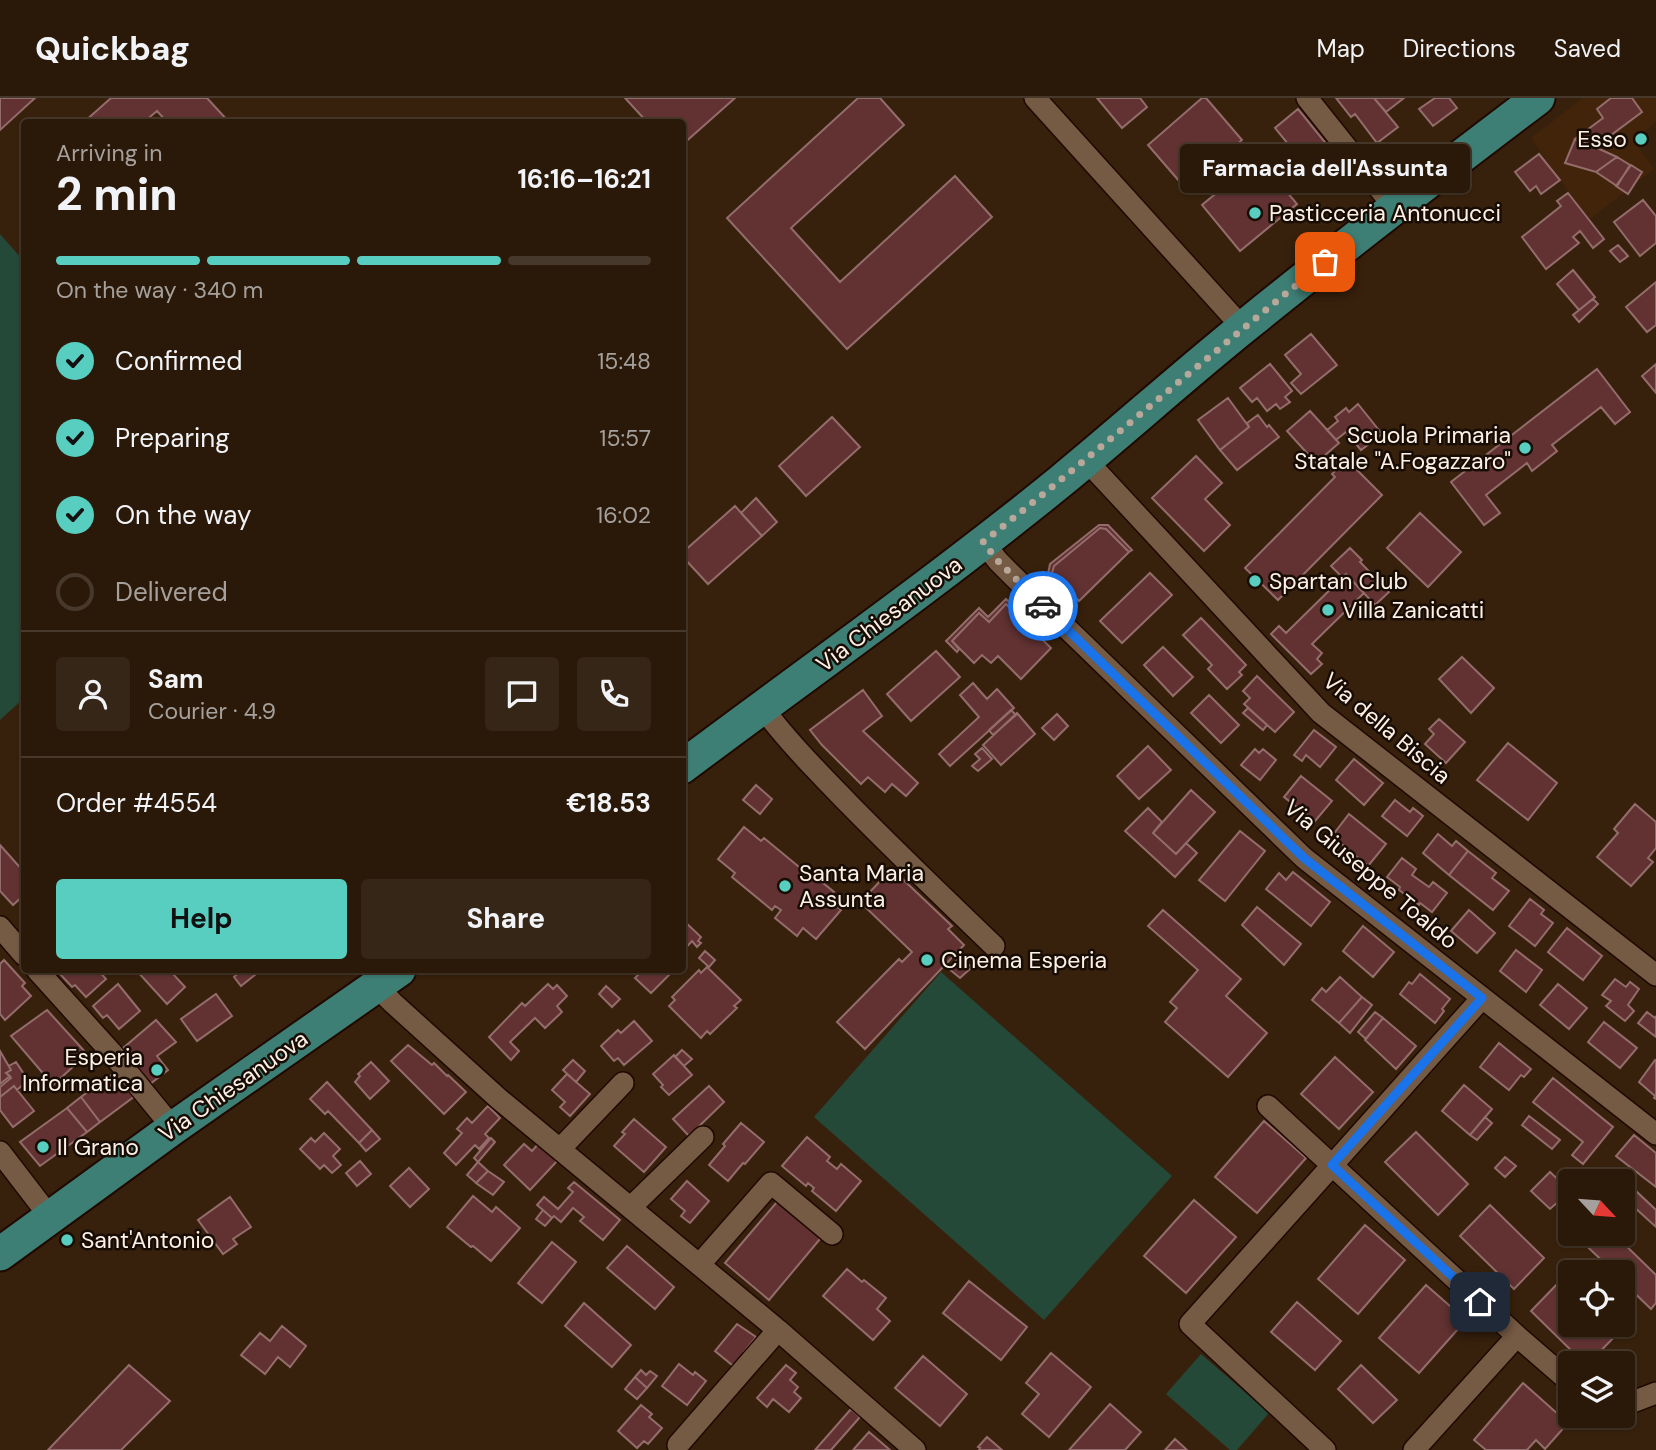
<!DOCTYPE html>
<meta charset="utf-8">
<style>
:root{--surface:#2a1909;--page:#362617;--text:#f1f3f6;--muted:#a5a09c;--line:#46382a;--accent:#58cec0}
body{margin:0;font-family:"DM Sans",sans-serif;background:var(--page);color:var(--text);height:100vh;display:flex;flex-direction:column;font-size:26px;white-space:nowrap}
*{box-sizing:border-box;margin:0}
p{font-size:23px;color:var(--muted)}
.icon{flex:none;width:38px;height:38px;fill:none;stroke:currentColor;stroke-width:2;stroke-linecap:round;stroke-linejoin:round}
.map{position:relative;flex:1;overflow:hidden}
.details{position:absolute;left:21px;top:21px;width:665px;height:854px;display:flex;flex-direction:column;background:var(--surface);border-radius:7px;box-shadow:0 2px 5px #0004,0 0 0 2px var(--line)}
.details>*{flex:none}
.needle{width:46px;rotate:116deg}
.tools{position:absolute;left:1558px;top:1071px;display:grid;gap:14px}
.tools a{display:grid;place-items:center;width:77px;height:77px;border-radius:7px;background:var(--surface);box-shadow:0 2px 5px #0004,0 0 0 2px var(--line);font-size:35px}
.pin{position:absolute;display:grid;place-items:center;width:60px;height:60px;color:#fff;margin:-30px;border-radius:14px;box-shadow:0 4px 10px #0006}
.courier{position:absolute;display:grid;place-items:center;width:70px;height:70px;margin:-35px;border:5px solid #1a73e8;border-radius:50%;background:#fff;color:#222;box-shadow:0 2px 9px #0007}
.bubble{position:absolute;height:49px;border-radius:7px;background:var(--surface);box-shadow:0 2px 5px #0004,0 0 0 2px var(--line);font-size:23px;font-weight:700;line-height:49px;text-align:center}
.headline em{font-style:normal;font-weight:700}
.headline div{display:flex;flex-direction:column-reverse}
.headline{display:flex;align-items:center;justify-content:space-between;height:119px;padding:0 35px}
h1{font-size:46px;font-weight:700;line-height:52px}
.bar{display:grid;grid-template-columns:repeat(4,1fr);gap:10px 7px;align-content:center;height:84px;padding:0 35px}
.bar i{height:9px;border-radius:5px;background:var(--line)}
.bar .current{background:var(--accent)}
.bar p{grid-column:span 4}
.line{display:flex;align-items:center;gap:18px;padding:0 35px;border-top:2px solid var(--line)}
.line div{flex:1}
.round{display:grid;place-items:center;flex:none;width:74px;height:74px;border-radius:7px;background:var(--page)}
ol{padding:0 35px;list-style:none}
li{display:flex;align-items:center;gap:21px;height:77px}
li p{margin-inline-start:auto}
li .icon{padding:7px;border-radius:50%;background:var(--accent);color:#111;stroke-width:4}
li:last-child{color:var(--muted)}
li i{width:38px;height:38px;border:4px solid var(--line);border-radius:50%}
.action{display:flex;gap:14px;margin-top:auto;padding:14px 35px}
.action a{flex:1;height:80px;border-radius:7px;background:var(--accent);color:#111;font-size:28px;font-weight:700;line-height:80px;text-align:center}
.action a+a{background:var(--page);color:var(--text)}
header{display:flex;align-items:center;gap:42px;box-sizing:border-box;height:98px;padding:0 35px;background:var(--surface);border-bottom:2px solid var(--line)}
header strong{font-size:33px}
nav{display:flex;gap:38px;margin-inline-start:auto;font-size:24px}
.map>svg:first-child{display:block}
.built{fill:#412409}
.green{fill:#254938}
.building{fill:#623232;stroke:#936d6b;stroke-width:2}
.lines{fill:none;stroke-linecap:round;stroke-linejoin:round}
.street-casing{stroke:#1f0900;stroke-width:24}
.primary-casing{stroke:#1f0900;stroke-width:37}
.street{stroke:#755a44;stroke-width:21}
.primary{stroke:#3e7f75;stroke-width:33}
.done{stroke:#b8a89a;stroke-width:7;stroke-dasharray:0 12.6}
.route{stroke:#1a73e8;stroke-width:9}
.poi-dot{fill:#58cec0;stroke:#180d05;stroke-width:2.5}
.labels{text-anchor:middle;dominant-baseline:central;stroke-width:5;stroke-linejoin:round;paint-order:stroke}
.poi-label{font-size:23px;fill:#fdf0e6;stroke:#180d05;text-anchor:start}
.street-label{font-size:23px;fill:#fdf0e6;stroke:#180d05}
</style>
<header>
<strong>Quickbag</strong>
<nav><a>Map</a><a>Directions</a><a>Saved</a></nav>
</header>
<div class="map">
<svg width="1656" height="1352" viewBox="0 0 1656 1352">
<rect width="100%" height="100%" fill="#38210c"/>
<!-- built -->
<path class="built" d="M1583,0H1656V24L1634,43L1654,71L1589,122L1531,40Z"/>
<!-- green -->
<path class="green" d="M0,136L24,163V600L0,622Z
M941,874L1172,1078L1044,1222L814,1019Z
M1201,1256L1269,1315L1237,1352H1230L1166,1296Z"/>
<!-- building -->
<path class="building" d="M0,0H35L0,32Z
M111,0H207L229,24H167L157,13L144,24H84Z
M625,0H735L682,47V24H647Z
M858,0H880L904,27L791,130L840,184L955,78L992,119L847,251L727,120Z
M1097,0H1140L1147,9L1122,30Z
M1202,0H1206L1242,42L1186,91L1148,47Z
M1336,0H1374L1398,29L1377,45L1355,16L1351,19Z
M1374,0H1404L1386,14Z
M1435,0H1449L1457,10L1433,28L1419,11Z
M1611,0H1632L1642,14L1595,49L1575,41L1603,20L1597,11Z
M1298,11L1341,64L1318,83L1275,30Z
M1575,41L1595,49L1617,59L1596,74L1565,65Z
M1539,56L1560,82L1541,96L1536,88L1530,93L1515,74Z
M1617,59L1630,67L1617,88L1596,74Z
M1259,60L1297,106L1240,153L1202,107Z
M1631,67L1642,74L1628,96L1616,88Z
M1568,95L1604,141L1593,150L1580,133L1573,139L1579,145L1546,171L1522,139L1561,108L1557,103Z
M1643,102L1656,118V145L1640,158L1614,124Z
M1618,147L1628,158L1620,164L1610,153Z
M1573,172L1595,199L1579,212L1557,186Z
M1656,184V227L1647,234L1626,209Z
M1593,201L1598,206L1579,224L1573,217Z
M1311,236L1337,267L1301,296L1291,285L1301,276L1285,257Z
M1270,266L1292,293L1285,299L1290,304L1280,311L1276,306L1267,313L1257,300L1252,304L1240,290Z
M1656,266V295L1642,278Z
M1597,271L1630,314L1615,326L1601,309L1552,347L1557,353L1532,373L1527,365L1486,397L1500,415L1484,427L1451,384Z
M1228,300L1249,329L1220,352L1198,322Z
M1358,306L1382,336L1361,352L1346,334L1336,342L1327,332L1338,323L1335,319L1346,310L1349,314Z
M1310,313L1339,345L1316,365L1287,333Z
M1258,317L1267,329L1269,327L1279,339L1237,372L1220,352L1249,329L1247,325Z
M832,319L860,349L806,398L779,368Z
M1196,358L1222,385L1205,401L1230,427L1204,453L1152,400Z
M1350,365L1382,397L1278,502L1245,470L1335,379L1332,376L1341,367L1344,370Z
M756,400L777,424L762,438L741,415Z
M735,408L762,438L708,486L682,458V455Z
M1420,415L1461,454L1428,489L1387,450Z
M1099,427H1108L1132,452L1129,454L1106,431L1100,430L1054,468L1052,475L1072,495L1069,498L1048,476L1050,466Z
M1100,430L1106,431L1129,454L1079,503L1052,475L1054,468Z
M1350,450L1362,462L1360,464L1389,494L1375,507L1346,476L1342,479L1331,468Z
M1150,475L1172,497L1122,545L1100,523Z
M1346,476L1364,495L1312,546L1322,555L1317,561L1322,566L1311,576L1271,536L1279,528L1286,535Z
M1006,501L1030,524L1027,527L1006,506L989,524L979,515L952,543L959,551L957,554L946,543L979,510L988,519Z
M1006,506L1051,550L1021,581L998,558L991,565L982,557L974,565L952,543L979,515L989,524Z
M1201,520L1246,567L1239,574L1242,577L1227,591L1208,571L1212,567L1183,537Z
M1163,549L1193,579L1173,598L1144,567Z
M936,553L960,579L911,623L887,596Z
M1462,559L1494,590L1471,615L1439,581Z
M1257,578L1294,614L1275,634L1244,606L1250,600L1243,593Z
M973,585L987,601L997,591L1014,610L950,668L939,656L979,619L960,597Z
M863,592L882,618L863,633L918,685L906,698L892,686L885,694L868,679L861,686L822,647L810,632Z
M1209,597L1239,627L1221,645L1191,615Z
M1248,610L1267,627L1263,632L1243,615Z
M1011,612L1016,617L993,637L989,632Z
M1017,615L1035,636L1001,667L983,647Z
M1057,616L1068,628L1054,642L1042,630Z
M1439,621L1465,644L1446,665L1425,646L1434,636L1429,631Z
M1314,632L1336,649L1320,669L1306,657L1302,663L1294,657Z
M1508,645L1557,685L1528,722L1477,682Z
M1148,648L1171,672L1139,701L1117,678Z
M982,650L992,661L978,673L972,668L980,661L975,656Z
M1255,651L1259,655L1263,651L1276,662L1260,682L1241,667Z
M1354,661L1383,685L1364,707L1336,682Z
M1301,678L1332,703L1315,723L1284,699Z
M756,687L772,701L760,716L743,702Z
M1191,692L1215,714L1176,756L1153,735Z
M1395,702L1410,714L1413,710L1423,718L1407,738L1382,718Z
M1635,706L1656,724V750L1648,760L1653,764L1631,788L1597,759L1618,735L1614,731Z
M1148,710L1162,724L1153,735L1176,756L1186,745L1197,755L1175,779L1125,733Z
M1349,716L1386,746L1368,768L1332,738Z
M744,729L761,743L764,740L804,773L801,776L807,782L812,776L834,794L828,801L841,812L816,841L803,830L797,838L775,820L781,812L775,808L772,812L732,779L735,775L718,761Z
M1240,733L1265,753L1225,803L1199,782Z
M1438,736L1452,748L1456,743L1468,753L1449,777L1423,755Z
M0,747L24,774V797L13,807L0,793Z
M1468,753L1496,775L1492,780L1509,793L1493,812L1449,777Z
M1402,760L1416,771L1412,777L1429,789L1433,784L1447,795L1432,814L1420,805L1419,807L1399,792L1400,789L1387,779Z
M892,771L952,828L948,831L964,847L865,951L837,924L899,861L902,864L912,854L860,804Z
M1293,774L1330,804L1311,828L1266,791L1279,775L1286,782Z
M1530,801L1544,812L1541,816L1553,825L1535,848L1509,828Z
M1257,809L1301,846L1284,867L1242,827Z
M1163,812L1241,881L1226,898L1267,935L1228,979L1165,924L1177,910L1170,904L1198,872L1148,828Z
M1469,812L1495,835L1477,855L1451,833Z
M682,821L701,839L698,843L701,845L697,849L692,843L682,854Z
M1363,828L1394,854L1373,879L1343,853Z
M1567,830L1602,858L1583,882L1548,854Z
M1516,852L1542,872L1526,894L1500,873Z
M705,853L715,862L709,869L699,860Z
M959,860L972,869L960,880L949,871Z
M4,862L25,885L22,888L31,898L5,922L0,916V866Z
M707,869L741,902L734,908L737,910L710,936L707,933L701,940L669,908L675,902L672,899L699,872L701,875Z
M67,872H98L106,881L86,899L75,887L72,889L61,877Z
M136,872H174L172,875L185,889L167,906Z
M242,872H261L241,888L234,879Z
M643,872H671L673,873L651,895L635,880Z
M1420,876L1450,901L1442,911L1444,913L1435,925L1400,896L1409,884L1412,886Z
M1340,879L1362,899L1339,925L1312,902L1322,890L1326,894Z
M1615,881L1626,889L1630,884L1639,891L1628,907L1634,913L1625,923L1606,908L1611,903L1602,897Z
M118,886L140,913L119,931L107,917L103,920L93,908Z
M548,886L553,891L557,887L567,898L557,908L562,914L545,930L535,920L510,944L519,953L511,962L489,939L522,905L525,908Z
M1558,886L1587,910L1569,931L1540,907Z
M606,888L620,901L612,909L599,896Z
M216,896L232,918L197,943L181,921Z
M1362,899L1372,907L1350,935L1339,925Z
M47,912L87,956L53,987L11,938Z
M1375,914L1383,920L1366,941L1358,934Z
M1647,914L1655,920L1656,918V939L1638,925Z
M1383,920L1416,948L1396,971L1365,942Z
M156,922L176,944L157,958L168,972L150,986L122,951Z
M634,923L652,943L624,967L618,960L614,963L601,948L618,932L621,935Z
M1604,924L1637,950L1620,970L1588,944Z
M1499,945L1531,971L1524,979L1521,977L1509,992L1480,969Z
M408,947L432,967L434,965L447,978L448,977L466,994L444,1016L391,963Z
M682,952L692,961L684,968L675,959Z
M0,953L11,972L6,975L10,978L0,986Z
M674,957L692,977L669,997L661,989L663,987L653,976Z
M1335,959L1373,994L1339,1031L1301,996Z
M573,962L585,973L576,984L563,972Z
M1655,962L1656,963V1001L1654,1000L1655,998L1639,984Z
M16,964L28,982L17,992L14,988L0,999V989L11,980L6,975L11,972L9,968Z
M371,964L389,983L370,1001L355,984L360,978L358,976Z
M117,973L135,998L100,1024L81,999Z
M567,976L590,996L570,1018L560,1009L565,1004L552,992Z
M1553,980L1613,1029L1583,1066L1572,1057L1583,1044L1533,1004Z
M327,984L372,1032L359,1045L328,1013L325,1016L310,1001Z
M1464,987L1492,1011L1470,1037L1442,1013Z
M14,988L34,1013L13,1029L0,1012V999Z
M709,988L724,1004L689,1038L673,1021Z
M81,999L100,1024L87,1034L67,1010Z
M488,1008L500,1020L485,1036L489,1040L479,1051L475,1047L456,1067L444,1055L462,1035L457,1031L467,1020L472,1025Z
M67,1010L87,1034L40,1068L20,1044Z
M1529,1018L1560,1042L1552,1051L1522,1027Z
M1485,1019L1492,1025L1477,1042L1470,1037Z
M634,1021L666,1049L644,1074L614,1048L625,1036L622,1034Z
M1264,1023L1306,1060L1257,1115L1215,1079Z
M741,1025L764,1044L745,1066L743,1065L728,1083L709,1067L725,1048L723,1046Z
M372,1032L380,1041L366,1053L359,1045Z
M1416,1034L1468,1086L1438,1117L1385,1064Z
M324,1035L340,1051L333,1058L341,1067L332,1075L324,1067L320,1071L300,1051L311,1040L315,1044Z
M1634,1037L1656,1055V1089L1616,1058Z
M807,1039L830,1059L827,1063L837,1071L841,1066L861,1083L836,1113L812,1093L814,1090L808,1085L806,1088L782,1068Z
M491,1040L495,1044L478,1064L474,1060Z
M539,1045L558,1062L530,1092L504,1067L524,1046L532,1053Z
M1505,1059L1516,1068L1505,1079L1495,1070Z
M360,1063L371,1076L357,1088L346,1075Z
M478,1064L488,1073L476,1085L467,1077Z
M409,1070L429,1091L410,1109L390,1088Z
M488,1073L504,1084L493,1097L476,1085Z
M1550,1074L1567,1090L1570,1086V1113L1559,1103L1550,1111L1531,1093Z
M1617,1075L1656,1112V1129L1622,1098V1083H1609Z
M687,1083L709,1103L690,1125L681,1118L685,1113L671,1101Z
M574,1084L620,1122L603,1142L580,1123L584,1119L573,1110L561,1124L554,1118L552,1120L537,1107L544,1099L558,1111L573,1094L568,1090Z
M473,1098L492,1114L496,1109L520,1130L491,1163L473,1148L471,1149L447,1129Z
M782,1098L825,1135L769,1202L725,1165Z
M230,1099L251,1129L233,1141L237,1146L223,1156L198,1122Z
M1194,1102L1236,1139L1186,1195L1144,1158Z
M1490,1107L1544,1160L1514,1191L1460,1138Z
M543,1112L552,1120L545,1128L536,1121Z
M1365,1127L1405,1162L1358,1216L1318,1181Z
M1574,1136H1614L1656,1177V1205L1651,1211L1622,1183V1174H1614Z
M552,1144L576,1164L542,1205L518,1185Z
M627,1148L674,1189L655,1211L607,1170Z
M847,1171L862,1184L864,1182L886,1200L877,1211L890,1223L873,1242L823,1198Z
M1564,1179L1570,1185V1227H1612L1619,1234L1589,1265H1584L1531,1213Z
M969,1183L1027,1229L1001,1262L943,1215Z
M1426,1187L1466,1222L1419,1275L1379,1240Z
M1297,1204L1341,1243L1315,1272L1271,1234Z
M584,1205L631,1247L612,1269L565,1228Z
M737,1226L756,1239L744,1254L748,1258L737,1271L715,1253Z
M282,1228L306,1248L290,1269L278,1259L265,1276L241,1257L260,1235L270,1243Z
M1051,1255L1091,1289L1049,1339L1022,1316L1039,1296L1026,1285Z
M923,1258L967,1296L940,1328L895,1290Z
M679,1266L693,1277L695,1274L706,1283L687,1307L662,1288Z
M129,1267L170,1303L121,1352H48Z
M786,1267L796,1275L790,1282L798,1289L794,1294L801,1300L789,1314L773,1301L767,1309L757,1300Z
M1361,1267L1397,1302L1373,1325L1338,1291Z
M641,1272L646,1277L650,1273L657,1278L647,1290L635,1279Z
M635,1279L647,1290L637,1301L625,1291Z
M1523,1285L1568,1325L1545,1351L1536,1342L1527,1352H1486L1474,1342Z
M1110,1306L1141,1334L1125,1352H1069Z
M641,1307L652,1316L649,1319L662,1330L648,1346L644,1343L637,1350L618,1333Z
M851,1311L860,1319L831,1352H815Z
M869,1334L890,1352H853Z
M987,1339L1002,1352H979L980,1350L978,1349Z
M1175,1341L1187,1352H1165Z"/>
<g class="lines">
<!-- street casing -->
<g class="street-casing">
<path id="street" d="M1035,0L1243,230
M1307,0L1394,109
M1086,362L1321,615L1656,877
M983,444L998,463L1016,481L1304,760L1656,1036
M762,609C788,644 818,674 848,705C896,754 945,801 994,848
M0,829L24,857
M37,872L111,954L173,1030
M376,888L393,905L499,1001L778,1232L915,1352
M1268,1008L1517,1238L1570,1284
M560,1051L623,985
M0,1054L50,1119
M631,1109L703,1039
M700,1166L771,1085L832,1136
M1622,1308L1656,1295
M678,1347L778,1232
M1325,1352L1190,1226L1482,900
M1414,1352L1517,1238"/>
</g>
<!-- primary casing -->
<g class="primary-casing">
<path id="primary" d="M682,669C809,574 938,483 1061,383C1123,332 1183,278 1245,228C1341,150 1439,75 1538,0
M0,1156L173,1030L399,872"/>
</g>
<!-- street -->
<use href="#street" class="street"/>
<!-- primary -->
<use href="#primary" class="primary"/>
</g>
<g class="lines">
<!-- done -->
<path class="done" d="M1043,508L998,463L983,444C1099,353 1210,256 1325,164"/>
<!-- route -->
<path class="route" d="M1043,508L1304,760L1482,900L1332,1067L1480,1204"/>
</g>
<!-- markers -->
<g class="poi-dot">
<circle cx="1641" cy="41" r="7"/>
<circle cx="1255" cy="115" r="7"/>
<circle cx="1525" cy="350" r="7"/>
<circle cx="1255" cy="483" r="7"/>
<circle cx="1328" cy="512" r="7"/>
<circle cx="785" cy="788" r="7"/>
<circle cx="927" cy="862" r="7"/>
<circle cx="157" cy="972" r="7"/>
<circle cx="43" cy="1049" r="7"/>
<circle cx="67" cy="1142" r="7"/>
</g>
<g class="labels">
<!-- poi labels -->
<g class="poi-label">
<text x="1627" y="41" text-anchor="end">Esso</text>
<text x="1269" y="115">Pasticceria Antonucci</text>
<text x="1511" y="337" text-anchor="end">Scuola Primaria<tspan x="1511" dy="26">Statale "A.Fogazzaro"</tspan></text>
<text x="1269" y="483">Spartan Club</text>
<text x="1342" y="512">Villa Zanicatti</text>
<text x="799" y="775">Santa Maria<tspan x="799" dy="26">Assunta</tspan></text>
<text x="941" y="862">Cinema Esperia</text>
<text x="143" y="959" text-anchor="end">Esperia<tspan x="143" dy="26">Informatica</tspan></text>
<text x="57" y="1049">Il Grano</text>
<text x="81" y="1142">Sant'Antonio</text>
</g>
<!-- street labels -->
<g class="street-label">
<text transform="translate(889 516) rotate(-37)">Via Chiesanuova</text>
<text transform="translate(1387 630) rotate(40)">Via della Biscia</text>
<text transform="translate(1371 776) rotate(40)">Via Giuseppe Toaldo</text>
<text transform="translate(233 988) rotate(-35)">Via Chiesanuova</text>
</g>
</g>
</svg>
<div class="tools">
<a><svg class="needle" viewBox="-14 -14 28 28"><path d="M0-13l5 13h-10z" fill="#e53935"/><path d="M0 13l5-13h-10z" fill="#a5a09c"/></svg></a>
<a><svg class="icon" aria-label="locate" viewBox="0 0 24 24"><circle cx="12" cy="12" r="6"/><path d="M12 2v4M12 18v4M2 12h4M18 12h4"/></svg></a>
<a><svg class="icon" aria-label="layers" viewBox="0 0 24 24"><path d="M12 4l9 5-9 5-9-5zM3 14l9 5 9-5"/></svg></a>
</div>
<div class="pin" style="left:1325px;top:164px;background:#ea580c"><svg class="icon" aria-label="bag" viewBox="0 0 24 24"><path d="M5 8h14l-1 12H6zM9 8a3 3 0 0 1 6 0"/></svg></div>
<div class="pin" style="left:1480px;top:1204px;background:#1f2937"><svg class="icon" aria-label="home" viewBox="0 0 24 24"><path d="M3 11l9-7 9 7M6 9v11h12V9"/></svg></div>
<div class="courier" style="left:1043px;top:508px"><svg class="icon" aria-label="car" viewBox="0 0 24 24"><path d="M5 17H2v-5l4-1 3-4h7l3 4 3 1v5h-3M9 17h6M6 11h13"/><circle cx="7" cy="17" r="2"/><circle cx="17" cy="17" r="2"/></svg></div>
<div class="bubble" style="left:1180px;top:46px;width:290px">Farmacia dell'Assunta</div>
<section class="details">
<div class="headline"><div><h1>2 min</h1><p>Arriving in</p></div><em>16:16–16:21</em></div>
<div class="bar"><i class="current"></i><i class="current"></i><i class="current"></i><i></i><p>On the way · 340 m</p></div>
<ol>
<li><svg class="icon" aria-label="check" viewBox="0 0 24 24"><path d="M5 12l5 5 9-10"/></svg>Confirmed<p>15:48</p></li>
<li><svg class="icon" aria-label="check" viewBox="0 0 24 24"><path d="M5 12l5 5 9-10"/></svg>Preparing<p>15:57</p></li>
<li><svg class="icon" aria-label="check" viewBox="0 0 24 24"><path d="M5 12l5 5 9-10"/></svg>On the way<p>16:02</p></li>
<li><i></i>Delivered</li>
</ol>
<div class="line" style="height:126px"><a class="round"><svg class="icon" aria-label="person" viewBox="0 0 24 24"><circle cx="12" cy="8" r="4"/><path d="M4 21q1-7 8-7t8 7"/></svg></a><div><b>Sam</b><p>Courier · 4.9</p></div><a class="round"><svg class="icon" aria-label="chat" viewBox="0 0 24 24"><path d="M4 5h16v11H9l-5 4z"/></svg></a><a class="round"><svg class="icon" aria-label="phone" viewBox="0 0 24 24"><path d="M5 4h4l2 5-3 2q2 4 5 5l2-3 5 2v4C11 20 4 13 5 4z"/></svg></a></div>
<div class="line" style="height:91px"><div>Order #4554</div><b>€18.53</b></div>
<div class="action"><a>Help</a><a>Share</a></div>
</section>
</div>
